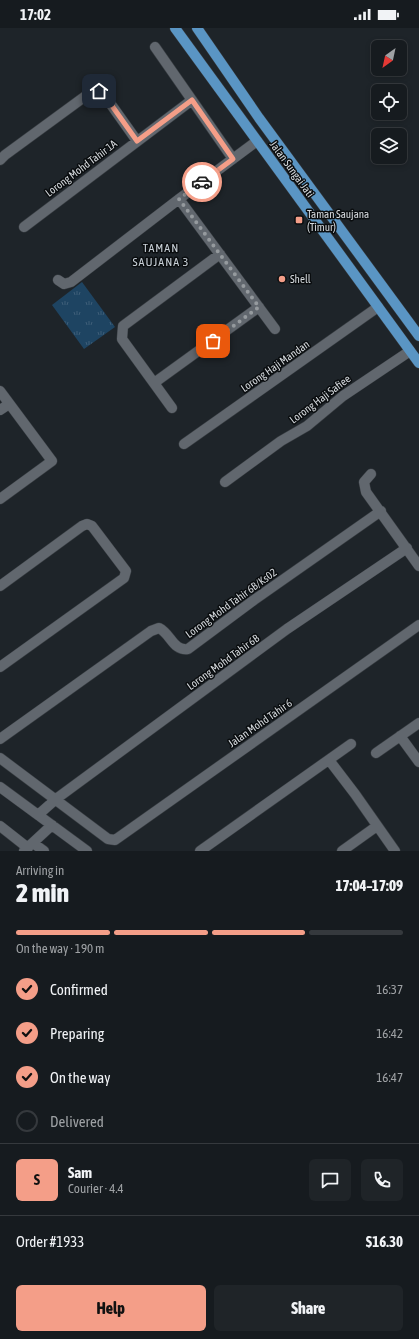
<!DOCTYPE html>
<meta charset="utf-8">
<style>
:root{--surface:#161b1f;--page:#1f2428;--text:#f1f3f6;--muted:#9ea1a4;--line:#35393d;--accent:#f49e88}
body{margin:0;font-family:"Asap Condensed",sans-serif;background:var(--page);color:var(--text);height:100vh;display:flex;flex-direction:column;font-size:15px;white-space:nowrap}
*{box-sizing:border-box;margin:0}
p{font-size:13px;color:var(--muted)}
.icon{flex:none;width:22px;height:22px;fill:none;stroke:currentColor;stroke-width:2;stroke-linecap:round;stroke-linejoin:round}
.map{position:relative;height:823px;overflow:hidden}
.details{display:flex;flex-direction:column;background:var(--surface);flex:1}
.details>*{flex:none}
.needle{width:26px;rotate:213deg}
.tools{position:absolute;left:371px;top:12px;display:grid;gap:8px}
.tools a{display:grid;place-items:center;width:36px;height:36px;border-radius:6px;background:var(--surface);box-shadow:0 2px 6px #0003,0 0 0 1px var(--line);font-size:20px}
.pin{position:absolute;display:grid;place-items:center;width:34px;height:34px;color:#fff;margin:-17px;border-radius:8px;box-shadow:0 2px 6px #0006}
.courier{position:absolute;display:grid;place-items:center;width:40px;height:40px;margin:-20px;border:3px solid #f49e88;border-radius:50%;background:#fff;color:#222;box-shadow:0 1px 5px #0007}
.headline em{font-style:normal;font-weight:800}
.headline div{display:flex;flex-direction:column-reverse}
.headline{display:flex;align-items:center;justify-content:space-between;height:68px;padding:0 16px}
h1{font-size:26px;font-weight:800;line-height:30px}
.bar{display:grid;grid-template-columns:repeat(4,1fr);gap:6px 4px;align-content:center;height:48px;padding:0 16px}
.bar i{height:5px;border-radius:3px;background:var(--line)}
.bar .current{background:var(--accent)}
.bar p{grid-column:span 4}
.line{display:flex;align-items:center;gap:10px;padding:0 16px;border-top:1px solid var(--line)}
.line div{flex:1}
.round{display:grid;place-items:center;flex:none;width:42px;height:42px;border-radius:6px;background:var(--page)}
ol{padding:0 16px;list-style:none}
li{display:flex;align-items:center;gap:12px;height:44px}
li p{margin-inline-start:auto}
li .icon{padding:4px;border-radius:50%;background:var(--accent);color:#111;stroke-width:4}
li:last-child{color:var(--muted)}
li i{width:22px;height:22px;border:2px solid var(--line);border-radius:50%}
.cta{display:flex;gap:8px;margin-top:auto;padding:8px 16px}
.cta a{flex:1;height:46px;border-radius:6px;background:var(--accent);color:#111;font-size:16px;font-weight:800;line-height:46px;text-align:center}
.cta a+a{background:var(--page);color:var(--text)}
.status{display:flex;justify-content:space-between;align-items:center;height:28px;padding:0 20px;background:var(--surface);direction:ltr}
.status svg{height:11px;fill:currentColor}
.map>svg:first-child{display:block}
.park{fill:url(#park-tufts)}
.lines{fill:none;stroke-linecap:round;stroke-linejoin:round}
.minor-casing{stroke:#393e43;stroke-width:11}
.major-casing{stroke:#393e43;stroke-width:11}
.minor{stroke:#61676e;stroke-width:10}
.major{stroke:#5a95c4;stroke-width:10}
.done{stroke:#959a9e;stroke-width:4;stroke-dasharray:0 7.2}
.route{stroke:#f49e88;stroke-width:5}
.poi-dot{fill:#f49e88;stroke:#0a0d0f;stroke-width:1.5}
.labels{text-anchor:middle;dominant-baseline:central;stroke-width:3;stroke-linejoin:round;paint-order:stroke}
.street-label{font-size:11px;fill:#d5d9dd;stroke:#0a0d0f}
.poi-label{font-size:11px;fill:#d5d9dd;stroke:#0a0d0f;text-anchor:start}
.neighbourhood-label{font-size:12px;letter-spacing:1px;fill:#c8d0d7;stroke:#0a0d0f}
</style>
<div class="status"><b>17:02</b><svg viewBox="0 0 49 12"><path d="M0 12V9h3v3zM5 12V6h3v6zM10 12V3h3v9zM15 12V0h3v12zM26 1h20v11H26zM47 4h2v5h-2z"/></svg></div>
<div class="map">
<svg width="419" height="823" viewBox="0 0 419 823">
<defs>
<pattern id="park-tufts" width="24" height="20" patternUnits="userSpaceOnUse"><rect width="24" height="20" fill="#1e4462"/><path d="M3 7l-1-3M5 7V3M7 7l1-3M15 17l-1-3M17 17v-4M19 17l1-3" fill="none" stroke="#3e5e78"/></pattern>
</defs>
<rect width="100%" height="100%" fill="#1e2429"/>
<!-- park -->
<path class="park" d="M82,254L115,299L84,321L52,277Z"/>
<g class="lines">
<!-- minor casing -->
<g class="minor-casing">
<path id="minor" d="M155,19L233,131
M0,132L5,127L91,64L99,63L105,68L137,113
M179,171L275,301
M24,199L192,72
M58,252L64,256L71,254L179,171L257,113
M154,355L259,279
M0,363L52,433L0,471
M172,380L122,311L123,298L220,226
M0,382L9,376
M184,416L378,279
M371,446L364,454L366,464L419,538
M225,454L281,413L307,398L343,368L410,323
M0,558L82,498L87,496L92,498L126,543L124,550L0,639
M400,708L419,734
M0,711L151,603L159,600C171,606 173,623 188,621L254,572L381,483
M376,725L419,695
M0,730L108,811L115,812L419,597
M329,732L355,766L395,823
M0,759L87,823
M38,787L56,771L287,601L407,520
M0,798L28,820
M33,815L44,823
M24,823L52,797
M200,823L351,716
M342,823L377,798"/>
</g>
<!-- major casing -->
<g class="major-casing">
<path id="major" d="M175,0L419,335
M197,0L259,90L419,308"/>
</g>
<!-- minor -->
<use href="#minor" class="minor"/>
<!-- major -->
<use href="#major" class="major"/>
</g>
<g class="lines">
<!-- done -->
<path class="done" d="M202,154L179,171L259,279L213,313"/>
<!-- route -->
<path class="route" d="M99,63L105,68L137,113L192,72L233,131L202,154"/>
</g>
<!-- markers -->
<g class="poi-dot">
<rect x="295" y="188" width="8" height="8" rx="2"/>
<circle cx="282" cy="251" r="4"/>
</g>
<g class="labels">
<!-- street labels -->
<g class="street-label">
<text transform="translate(81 140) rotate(-37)">Lorong Mohd Tahir 1A</text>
<text transform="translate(292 141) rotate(54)">Jalan Sungai Jati</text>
<text transform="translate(275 338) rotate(-35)">Lorong Haji Mandan</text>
<text transform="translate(320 371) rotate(-37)">Lorong Haji Safiee</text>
<text transform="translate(231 575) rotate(-36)">Lorong Mohd Tahir 6B/Ks02</text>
<text transform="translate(223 634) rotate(-36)">Lorong Mohd Tahir 6B</text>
<text transform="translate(260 695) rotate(-35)">Jalan Mohd Tahir 6</text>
</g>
<!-- poi labels -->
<g class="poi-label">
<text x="307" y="186">Taman Saujana<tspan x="307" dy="13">(Timur)</tspan></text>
<text x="290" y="251">Shell</text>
</g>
<!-- neighbourhood labels -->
<g class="neighbourhood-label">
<text x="161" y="220">TAMAN<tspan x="161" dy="14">SAUJANA 3</tspan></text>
</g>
</g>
</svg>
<div class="tools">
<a><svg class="needle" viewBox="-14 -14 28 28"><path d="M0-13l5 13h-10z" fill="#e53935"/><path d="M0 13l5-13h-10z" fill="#9ea1a4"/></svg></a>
<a><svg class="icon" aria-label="locate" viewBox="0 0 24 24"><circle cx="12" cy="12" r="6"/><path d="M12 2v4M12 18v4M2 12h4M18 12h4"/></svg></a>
<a><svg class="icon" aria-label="layers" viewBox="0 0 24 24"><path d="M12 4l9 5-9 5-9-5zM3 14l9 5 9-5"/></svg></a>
</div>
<div class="pin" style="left:213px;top:313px;background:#ea580c"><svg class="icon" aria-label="bag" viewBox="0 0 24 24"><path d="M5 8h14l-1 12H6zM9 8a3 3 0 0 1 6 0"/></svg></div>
<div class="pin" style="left:99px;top:63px;background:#1f2937"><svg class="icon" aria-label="home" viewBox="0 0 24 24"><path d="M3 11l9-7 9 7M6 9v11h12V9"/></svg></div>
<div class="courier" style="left:202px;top:154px"><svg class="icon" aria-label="car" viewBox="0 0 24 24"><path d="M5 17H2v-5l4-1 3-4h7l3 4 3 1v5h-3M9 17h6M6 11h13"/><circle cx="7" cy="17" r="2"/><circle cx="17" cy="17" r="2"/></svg></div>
</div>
<section class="details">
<div class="headline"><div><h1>2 min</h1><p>Arriving in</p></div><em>17:04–17:09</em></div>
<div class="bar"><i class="current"></i><i class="current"></i><i class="current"></i><i></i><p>On the way · 190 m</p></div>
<ol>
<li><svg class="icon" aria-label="check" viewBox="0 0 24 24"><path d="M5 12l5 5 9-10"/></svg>Confirmed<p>16:37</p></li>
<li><svg class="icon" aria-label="check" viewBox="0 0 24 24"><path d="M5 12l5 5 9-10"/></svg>Preparing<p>16:42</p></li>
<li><svg class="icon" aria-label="check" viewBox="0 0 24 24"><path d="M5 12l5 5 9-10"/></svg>On the way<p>16:47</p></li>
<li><i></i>Delivered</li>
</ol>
<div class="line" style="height:72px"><b class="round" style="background:var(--accent);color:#111">S</b><div><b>Sam</b><p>Courier · 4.4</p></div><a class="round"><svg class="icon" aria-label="chat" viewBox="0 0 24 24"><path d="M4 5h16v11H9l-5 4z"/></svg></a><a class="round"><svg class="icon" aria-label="phone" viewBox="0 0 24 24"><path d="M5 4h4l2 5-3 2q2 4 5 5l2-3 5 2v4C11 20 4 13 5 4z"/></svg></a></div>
<div class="line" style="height:52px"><div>Order #1933</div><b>$16.30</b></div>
<div class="cta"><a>Help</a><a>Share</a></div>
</section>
